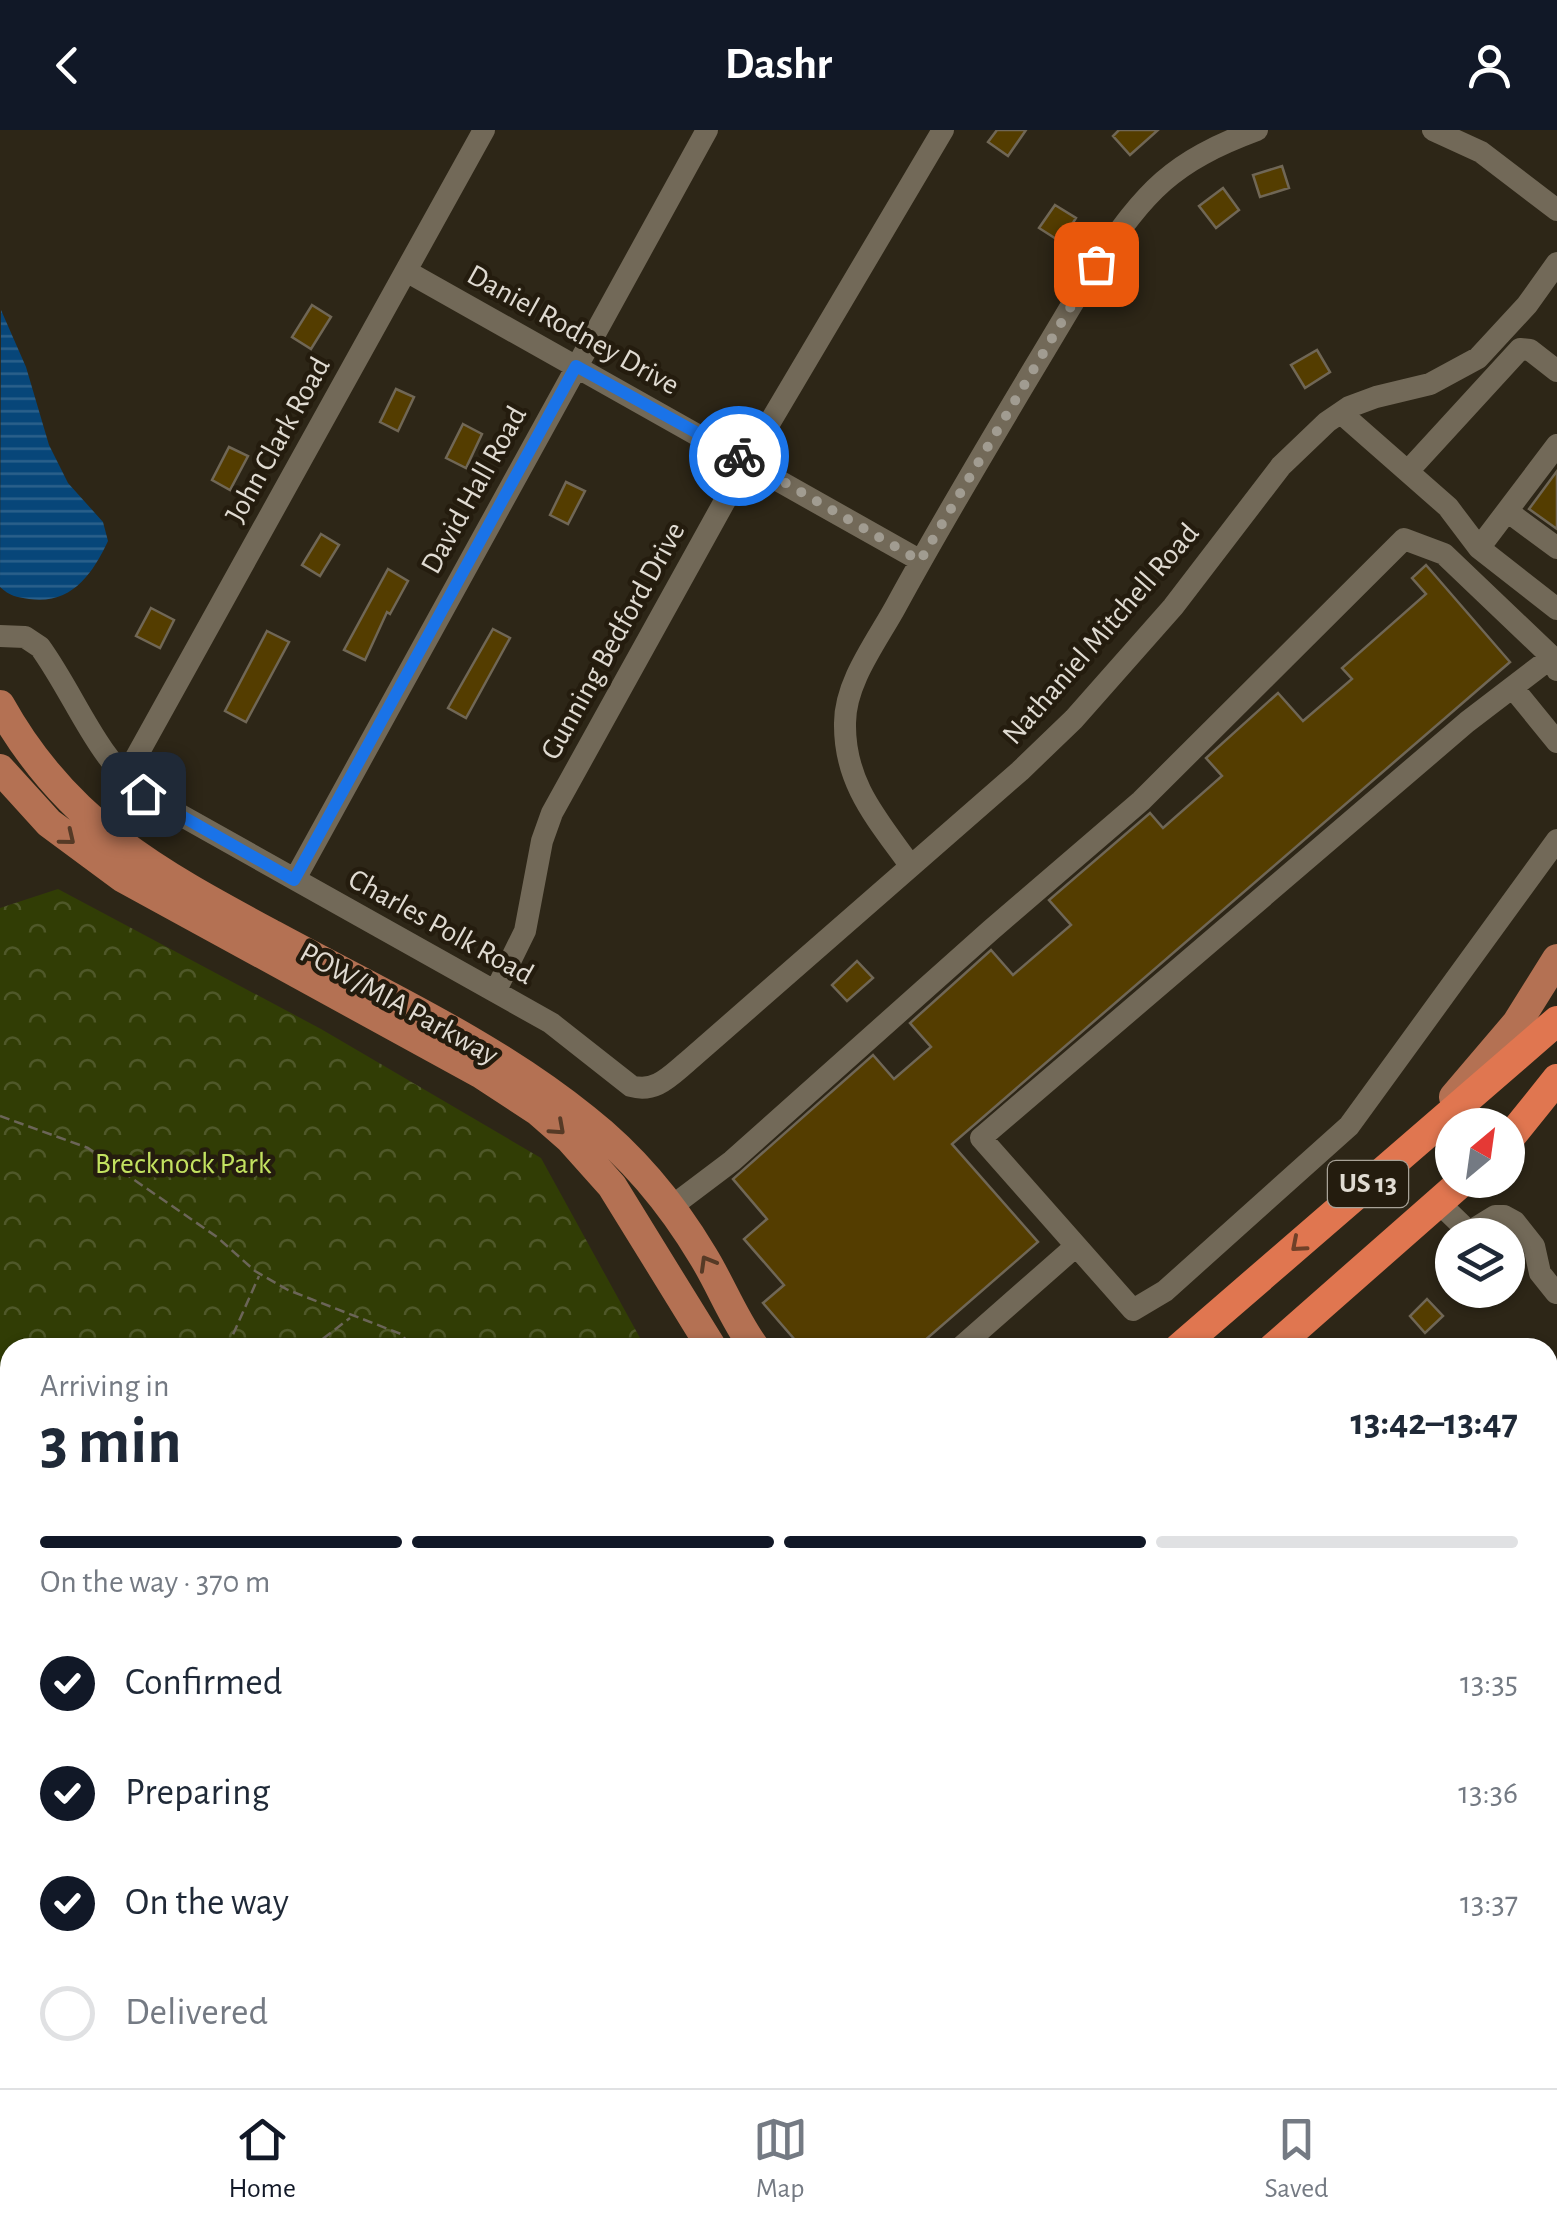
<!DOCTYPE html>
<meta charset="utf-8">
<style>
:root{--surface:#fff;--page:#f6f6f7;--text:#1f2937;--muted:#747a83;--line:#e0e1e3;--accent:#111827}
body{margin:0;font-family:"Alegreya Sans",sans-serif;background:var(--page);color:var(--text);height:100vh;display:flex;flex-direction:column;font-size:38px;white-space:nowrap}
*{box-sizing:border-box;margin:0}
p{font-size:32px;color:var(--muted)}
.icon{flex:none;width:55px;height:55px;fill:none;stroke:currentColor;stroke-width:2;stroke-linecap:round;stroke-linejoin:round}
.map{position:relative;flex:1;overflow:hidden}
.panel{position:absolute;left:0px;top:1208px;width:1558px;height:752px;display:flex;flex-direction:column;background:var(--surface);border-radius:30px 30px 0 0;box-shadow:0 2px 8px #0004}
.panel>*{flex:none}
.needle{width:65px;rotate:29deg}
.tools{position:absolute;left:1435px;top:978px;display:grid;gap:20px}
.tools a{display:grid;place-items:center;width:90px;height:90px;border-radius:50%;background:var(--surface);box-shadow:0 2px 8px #0004;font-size:50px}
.pin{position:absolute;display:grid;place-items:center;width:85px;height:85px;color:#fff;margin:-42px;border-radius:20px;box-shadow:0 5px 15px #0006}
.courier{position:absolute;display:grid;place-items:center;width:100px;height:100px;margin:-50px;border:8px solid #1a73e8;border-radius:50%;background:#fff;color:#222;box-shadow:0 2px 12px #0007}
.headline em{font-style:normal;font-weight:700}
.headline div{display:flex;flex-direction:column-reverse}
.headline{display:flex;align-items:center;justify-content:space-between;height:170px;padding:0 40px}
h1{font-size:65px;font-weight:700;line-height:75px}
.bar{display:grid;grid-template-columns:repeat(4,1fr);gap:15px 10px;align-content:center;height:120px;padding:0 40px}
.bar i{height:12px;border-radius:8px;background:var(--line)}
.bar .active{background:var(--accent)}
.bar p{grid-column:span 4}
ol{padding:0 40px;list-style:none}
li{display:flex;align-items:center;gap:30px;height:110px}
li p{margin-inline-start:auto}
li .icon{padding:10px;border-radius:50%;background:var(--accent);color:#fff;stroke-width:4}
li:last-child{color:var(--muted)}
li i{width:55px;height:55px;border:5px solid var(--line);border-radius:50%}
header{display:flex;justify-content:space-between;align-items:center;height:130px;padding:0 40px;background:var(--accent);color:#fff;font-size:45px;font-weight:700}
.tab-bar{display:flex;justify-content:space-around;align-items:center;height:140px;border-top:2px solid var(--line);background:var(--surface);font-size:28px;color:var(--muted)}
.tab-bar a{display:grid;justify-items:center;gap:5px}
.tab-bar .active{color:var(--accent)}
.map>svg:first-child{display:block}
.park{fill:url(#park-crowns)}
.water{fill:url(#water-rules)}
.building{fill:#543d00;stroke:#706756;stroke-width:2.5}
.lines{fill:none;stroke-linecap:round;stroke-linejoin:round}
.path{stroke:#6b6558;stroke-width:2.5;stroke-dasharray:10 5;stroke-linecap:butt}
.minor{stroke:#726958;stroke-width:22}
.major{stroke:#b47153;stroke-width:30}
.highway{stroke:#e07650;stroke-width:30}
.oneway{stroke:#563a26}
.oneway2{stroke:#6f4028}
.done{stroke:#a19c91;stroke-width:10;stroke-dasharray:0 18}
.route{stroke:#1a73e8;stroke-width:12}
.labels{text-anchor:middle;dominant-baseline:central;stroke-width:9;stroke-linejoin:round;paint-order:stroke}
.shield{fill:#241c0e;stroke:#a8a297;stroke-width:2.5}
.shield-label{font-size:28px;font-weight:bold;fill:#e0dbd2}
.street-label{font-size:30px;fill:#e0dbd2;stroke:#241c0e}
.park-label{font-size:30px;fill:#c3e260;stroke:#241c0e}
</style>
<header><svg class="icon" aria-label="back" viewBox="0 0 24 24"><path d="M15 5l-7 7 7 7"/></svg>Dashr<svg class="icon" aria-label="person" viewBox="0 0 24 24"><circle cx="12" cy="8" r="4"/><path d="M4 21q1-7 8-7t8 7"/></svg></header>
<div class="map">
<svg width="1557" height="1958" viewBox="0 0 1557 1958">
<defs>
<pattern id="park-crowns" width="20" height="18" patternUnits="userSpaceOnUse" patternTransform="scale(2.5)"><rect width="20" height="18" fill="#313d05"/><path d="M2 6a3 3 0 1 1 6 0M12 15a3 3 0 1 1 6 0" fill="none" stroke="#4f5829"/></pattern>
<pattern id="water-rules" width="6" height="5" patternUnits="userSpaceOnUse" patternTransform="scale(2.5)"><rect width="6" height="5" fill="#074679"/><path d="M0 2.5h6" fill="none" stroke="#2b608b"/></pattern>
</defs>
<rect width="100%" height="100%" fill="#2d2617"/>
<!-- park -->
<path class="park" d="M58,759L321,899L541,1028L645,1217L10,1218V1950H197L180,1958H0V778Z"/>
<!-- water -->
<path class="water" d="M1,180L26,237L49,315L68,353L103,392L108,411C92,445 71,475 29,469C16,467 10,466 0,457Z"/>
<!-- building -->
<path class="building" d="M997,0H1026L1008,26L988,12Z
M1119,0H1158L1130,25L1113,6Z
M1282,36L1289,58L1260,67L1253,45Z
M1223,58L1239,80L1216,98L1199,76Z
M1055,75L1076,88L1061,112L1039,98Z
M312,175L331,187L311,219L292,207Z
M1317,220L1330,242L1305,258L1291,235Z
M396,259L414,267L398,301L380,292Z
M463,294L482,304L466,338L446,328Z
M229,317L248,326L230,360L212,350Z
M1557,341V399L1529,379Z
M566,352L585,361L568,394L550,385Z
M321,404L339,415L320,446L302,435Z
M1426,435L1510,532L952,1014L1038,1112L916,1218H802L763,1173L784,1155L744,1109L767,1089L733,1049L873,925L894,949L931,917L910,893L991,820L1013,845L1071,795L1049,770L1150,683L1163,698L1222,646L1206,628L1278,563L1303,591L1352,549L1342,538L1426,464L1412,448Z
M388,439L408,451L390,484L387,482L365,530L344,520Z
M151,478L174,490L160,518L136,506Z
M493,499L510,508L466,588L448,578Z
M267,501L289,512L246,592L225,581Z
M857,831L873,848L847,871L832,855Z
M1427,1169L1443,1186L1425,1203L1410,1186Z"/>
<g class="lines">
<!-- path -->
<path class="path" d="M0,986L88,1018L217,1107L255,1141L288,1160L401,1204L413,1218
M227,1218L259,1146
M311,1218L350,1188
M0,1325L4,1314L10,1309
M0,1375L10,1387
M0,1399L10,1393
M0,1464L10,1474
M0,1790L10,1795"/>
<!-- minor -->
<path class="minor" d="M1433,0L1481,22L1557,80
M406,141L921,431
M1341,283L1448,377L1479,418L1557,479
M1409,340L1520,219L1530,220L1557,241
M1507,381L1557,418
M1479,418L1557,315
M0,506L25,507L40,517C76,567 94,624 143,664L551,893L631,956C655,963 669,947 687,932L1020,641L1074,589L1173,477L1281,336L1327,292L1349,277L1376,267L1430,254L1478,228L1527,175L1557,133
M1557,528L1552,527L1467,592L981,1008L1133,1180L1165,1161L1349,996L1557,710
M1513,558L1557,612
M124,649L484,0
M910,735C877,689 844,653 845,593C845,552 877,511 896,476C959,360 1029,248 1096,134C1147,60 1171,32 1257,0
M295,749L707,0
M496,860L525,801L542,711L552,683L747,331L943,0
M1438,1072L1469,1102L1495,1086H1504L1515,1092L1534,1116L1540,1143L1556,1163
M671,1077L732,1031L991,800L1141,671L1404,409L1444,424L1552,527L1557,540
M960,1218L1076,1116
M1548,1381L1557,1373
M454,1950L460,1958
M522,1950L523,1958
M661,1958L665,1950"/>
<!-- major -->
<path class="major" d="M0,575C66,694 158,743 273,805C378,862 491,913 585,989C632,1026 672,1074 703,1126C721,1155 734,1190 755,1218
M0,639L49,693L122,747L480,943L538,981L570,1009L612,1056L712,1218
M1454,967L1517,893L1557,829
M206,1958L223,1950"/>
<!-- highway -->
<path class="highway" d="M1508,1010L1557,949
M1179,1218L1557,891
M1273,1218L1464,1050
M331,1958L341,1950
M416,1958L425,1950"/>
</g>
<!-- one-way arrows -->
<defs><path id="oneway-chevron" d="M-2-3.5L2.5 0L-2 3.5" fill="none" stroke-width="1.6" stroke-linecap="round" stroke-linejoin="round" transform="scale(2.5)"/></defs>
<g class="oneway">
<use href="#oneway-chevron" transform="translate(68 708) rotate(39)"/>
<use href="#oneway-chevron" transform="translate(558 998) rotate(42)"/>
<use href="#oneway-chevron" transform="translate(707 1133) rotate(-120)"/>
</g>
<use class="oneway2" href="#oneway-chevron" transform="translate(1298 1115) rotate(139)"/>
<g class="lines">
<!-- done -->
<path class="done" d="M739,326L920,431L1096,134"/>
<!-- route -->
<path class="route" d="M143,664L294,750L576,236L739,326"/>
</g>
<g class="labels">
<!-- shield labels -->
<rect class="shield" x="1328" y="1031" width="80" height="46" rx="8"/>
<g class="shield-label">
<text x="1368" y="1054">US 13</text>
</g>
<!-- street labels -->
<g class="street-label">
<text transform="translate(573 200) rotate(29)">Daniel Rodney Drive</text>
<text transform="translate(278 310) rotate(-61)">John Clark Road</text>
<text transform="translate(474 360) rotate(-61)">David Hall Road</text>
<text transform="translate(1101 504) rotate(-49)">Nathaniel Mitchell Road</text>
<text transform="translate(613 511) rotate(-61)">Gunning Bedford Drive</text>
<text transform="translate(441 797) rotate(29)">Charles Polk Road</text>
<text transform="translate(399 874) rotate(29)">POW/MIA Parkway</text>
</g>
<!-- park labels -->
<g class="park-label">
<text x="183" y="1034">Brecknock Park</text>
</g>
</g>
</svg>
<div class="tools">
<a><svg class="needle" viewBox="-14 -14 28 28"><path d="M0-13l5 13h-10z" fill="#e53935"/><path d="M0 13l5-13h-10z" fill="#747a83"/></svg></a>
<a><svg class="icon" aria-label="layers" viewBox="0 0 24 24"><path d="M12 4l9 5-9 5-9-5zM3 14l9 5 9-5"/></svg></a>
</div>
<div class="pin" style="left:1096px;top:134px;background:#ea580c"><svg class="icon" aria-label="bag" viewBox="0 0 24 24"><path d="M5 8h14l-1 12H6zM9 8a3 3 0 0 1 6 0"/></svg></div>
<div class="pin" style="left:143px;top:664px;background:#1f2937"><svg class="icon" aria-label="home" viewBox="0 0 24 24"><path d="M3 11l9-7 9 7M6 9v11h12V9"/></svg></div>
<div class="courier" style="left:739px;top:326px"><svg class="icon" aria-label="bike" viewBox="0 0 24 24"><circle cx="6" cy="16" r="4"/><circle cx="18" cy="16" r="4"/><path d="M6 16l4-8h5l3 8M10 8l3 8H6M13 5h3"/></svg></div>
<section class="panel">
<div class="headline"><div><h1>3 min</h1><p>Arriving in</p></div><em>13:42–13:47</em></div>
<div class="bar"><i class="active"></i><i class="active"></i><i class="active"></i><i></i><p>On the way · 370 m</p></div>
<ol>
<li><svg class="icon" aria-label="check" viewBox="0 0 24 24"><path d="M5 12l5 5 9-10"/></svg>Confirmed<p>13:35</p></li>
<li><svg class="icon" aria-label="check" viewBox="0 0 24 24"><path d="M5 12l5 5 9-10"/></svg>Preparing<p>13:36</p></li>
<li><svg class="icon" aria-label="check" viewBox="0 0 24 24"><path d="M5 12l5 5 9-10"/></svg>On the way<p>13:37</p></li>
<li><i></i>Delivered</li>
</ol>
</section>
</div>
<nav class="tab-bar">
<a class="active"><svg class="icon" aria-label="home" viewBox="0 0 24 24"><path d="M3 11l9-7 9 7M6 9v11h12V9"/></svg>Home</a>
<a><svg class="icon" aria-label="map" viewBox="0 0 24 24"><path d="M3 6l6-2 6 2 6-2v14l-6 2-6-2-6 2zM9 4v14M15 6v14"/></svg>Map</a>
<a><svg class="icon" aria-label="saved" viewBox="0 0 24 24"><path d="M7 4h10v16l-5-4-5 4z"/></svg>Saved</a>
</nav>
